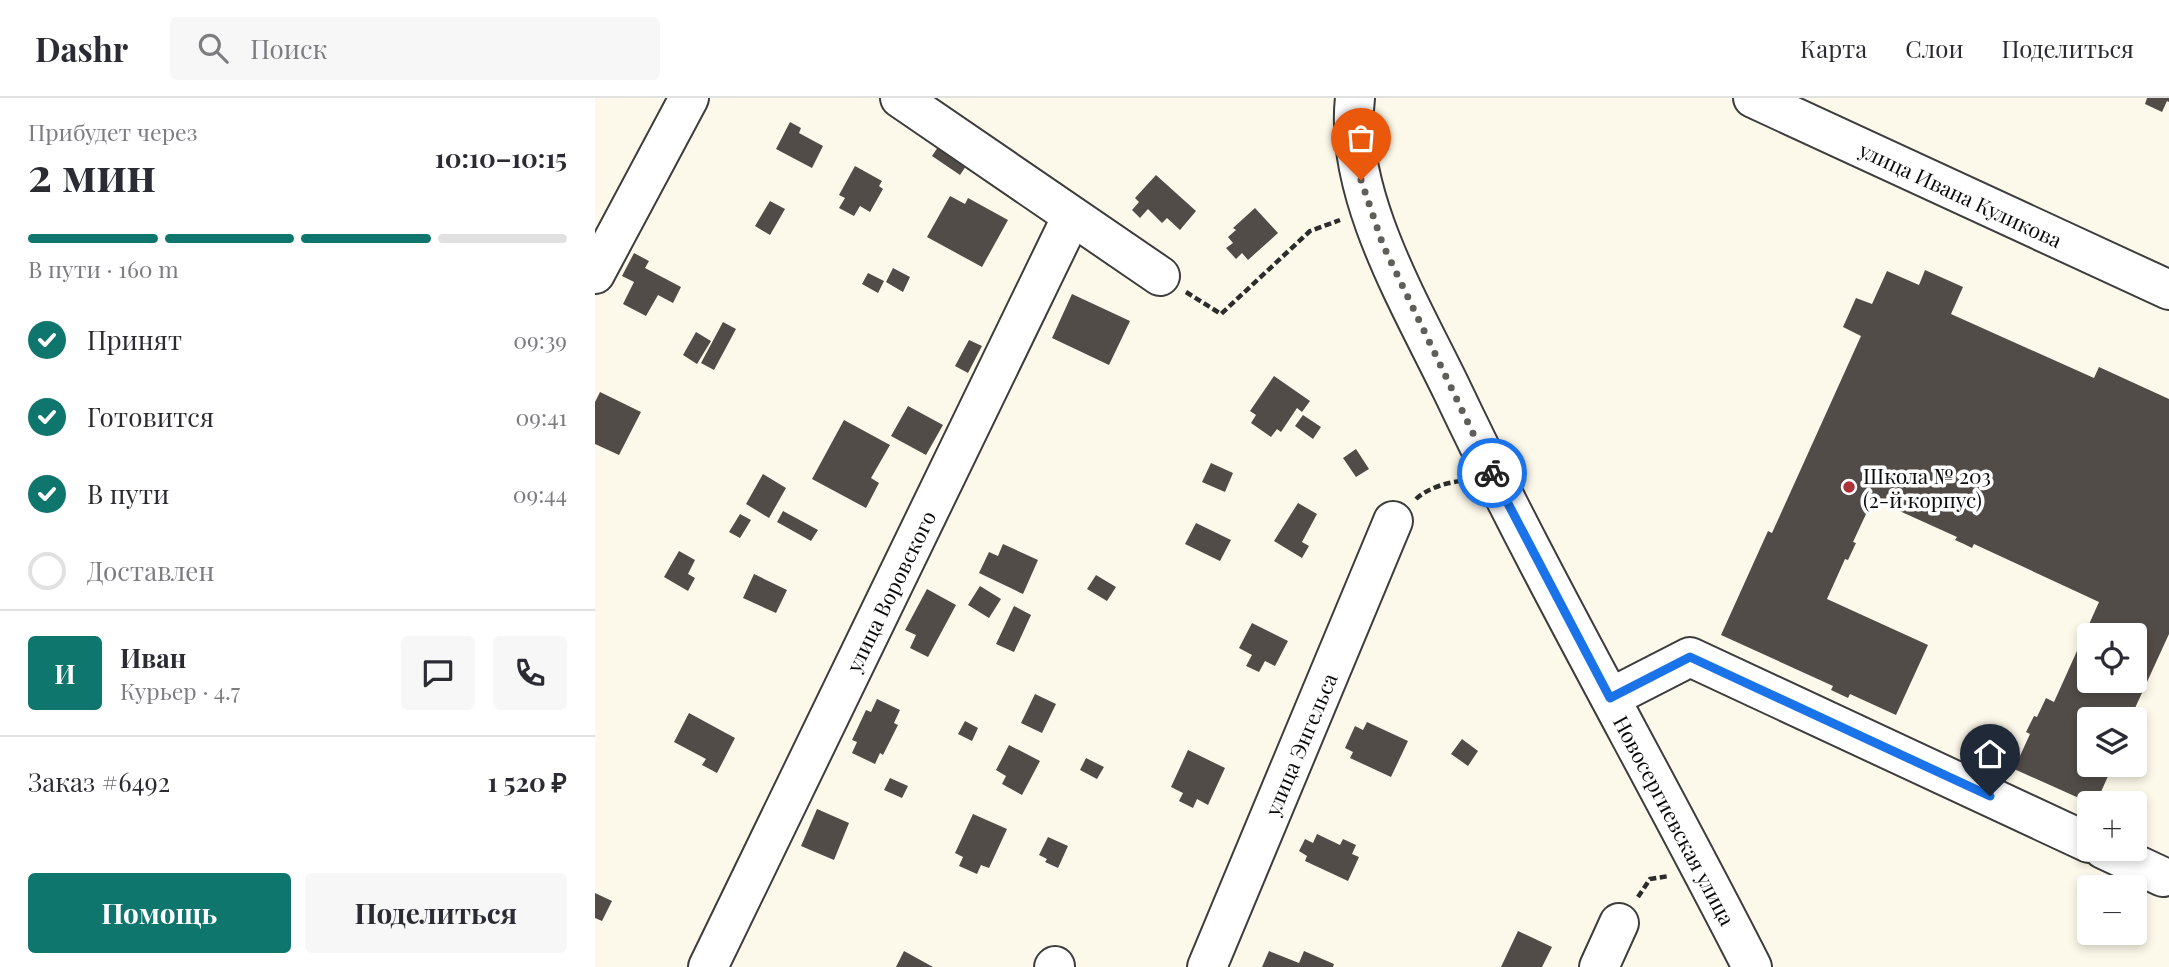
<!DOCTYPE html>
<html lang="ru">
<meta charset="utf-8">
<style>
:root{--surface:#fff;--page:#f7f7f7;--text:#2b2b33;--muted:#7c7c81;--line:#e1e1e2;--accent:#0f766e}
body{margin:0;font-family:"Playfair Display",serif;background:var(--page);color:var(--text);height:100vh;display:flex;flex-direction:column;font-size:26px;white-space:nowrap}
*{box-sizing:border-box;margin:0}
p{font-size:23px;color:var(--muted)}
.icon{flex:none;width:38px;height:38px;fill:none;stroke:currentColor;stroke-width:2;stroke-linecap:round;stroke-linejoin:round}
.map{position:relative;flex:1;overflow:hidden}
.sheet{display:flex;flex-direction:column;background:var(--surface);width:595px}
.sheet>*{flex:none}
.tools{position:absolute;left:1482px;top:525px;display:grid;gap:14px}
.tools a{display:grid;place-items:center;width:70px;height:70px;border-radius:7px;background:var(--surface);box-shadow:0 4px 10px #0003;font-size:35px}
.pin{position:absolute;display:grid;place-items:center;width:60px;height:60px;color:#fff;margin:-72px -30px;border-radius:50% 50% 50% 0;rotate:-45deg;box-shadow:0 0 7px #0007}
.pin .icon{rotate:45deg}
.courier{position:absolute;display:grid;place-items:center;width:70px;height:70px;margin:-35px;border:5px solid #1a73e8;border-radius:50%;background:#fff;color:#222;box-shadow:0 2px 9px #0007}
.head em{font-style:normal;font-weight:700}
.head div{display:flex;flex-direction:column-reverse}
.head{display:flex;align-items:center;justify-content:space-between;height:119px;padding:0 28px}
h1{font-size:46px;font-weight:700;line-height:52px}
.bar{display:grid;grid-template-columns:repeat(4,1fr);gap:10px 7px;align-content:center;height:84px;padding:0 28px}
.bar i{height:9px;border-radius:5px;background:var(--line)}
.bar .selected{background:var(--accent)}
.bar p{grid-column:span 4}
.line{display:flex;align-items:center;gap:18px;padding:0 28px;border-top:2px solid var(--line)}
.line div{flex:1}
.round{display:grid;place-items:center;flex:none;width:74px;height:74px;border-radius:7px;background:var(--page)}
ol{padding:0 28px;list-style:none}
li{display:flex;align-items:center;gap:21px;height:77px}
li p{margin-inline-start:auto}
li .icon{padding:7px;border-radius:50%;background:var(--accent);color:#fff;stroke-width:4}
li:last-child{color:var(--muted)}
li i{width:38px;height:38px;border:4px solid var(--line);border-radius:50%}
.action{display:flex;gap:14px;margin-top:auto;padding:14px 28px}
.action a{flex:1;height:80px;border-radius:7px;background:var(--accent);color:#fff;font-size:28px;font-weight:700;line-height:80px;text-align:center}
.action a+a{background:var(--page);color:var(--text)}
header{display:flex;align-items:center;gap:42px;box-sizing:border-box;height:98px;padding:0 35px;background:var(--surface);border-bottom:2px solid var(--line)}
header strong{font-size:33px}
nav{display:flex;gap:38px;margin-inline-start:auto;font-size:24px}
.search{width:490px;height:63px;background:var(--page);display:flex;align-items:center;gap:18px;box-sizing:border-box;padding:0 24px;border-radius:7px;color:var(--muted);font-size:26px}
main{display:flex;flex:1;min-height:0}
.map>svg:first-child{display:block}
.building{fill:#524c48;fill-rule:evenodd}
.lines{fill:none;stroke-linecap:round;stroke-linejoin:round}
.minor-casing{stroke:#3d3d3d;stroke-width:42}
.path{stroke:#2c2c2c;stroke-width:4.5;stroke-dasharray:7 3.5;stroke-linecap:butt}
.minor{stroke:#fff;stroke-width:38}
.done{stroke:#5f5e58;stroke-width:7;stroke-dasharray:0 12.6}
.route{stroke:#1a73e8;stroke-width:9}
.poi-dot{fill:#ab3239;stroke:#fff;stroke-width:2.5}
.labels{text-anchor:middle;dominant-baseline:central;stroke-width:7;stroke-linejoin:round;paint-order:stroke}
.street-label{font-size:21px;fill:#0a0a0a;stroke:#fff}
.poi-label{font-size:21px;fill:#0a0a0a;stroke:#fff;text-anchor:start}
</style>
<header>
<strong>Dashr</strong>
<div class="search"><svg class="icon" aria-label="search" viewBox="0 0 24 24"><circle cx="10" cy="10" r="6"/><path d="M15 15l6 6"/></svg>Поиск</div>
<nav><a>Карта</a><a>Слои</a><a>Поделиться</a></nav>
</header>
<main>
<section class="sheet">
<div class="head"><div><h1>2 мин</h1><p>Прибудет через</p></div><em>10:10–10:15</em></div>
<div class="bar"><i class="selected"></i><i class="selected"></i><i class="selected"></i><i></i><p>В пути · 160 m</p></div>
<ol>
<li><svg class="icon" aria-label="check" viewBox="0 0 24 24"><path d="M5 12l5 5 9-10"/></svg>Принят<p>09:39</p></li>
<li><svg class="icon" aria-label="check" viewBox="0 0 24 24"><path d="M5 12l5 5 9-10"/></svg>Готовится<p>09:41</p></li>
<li><svg class="icon" aria-label="check" viewBox="0 0 24 24"><path d="M5 12l5 5 9-10"/></svg>В пути<p>09:44</p></li>
<li><i></i>Доставлен</li>
</ol>
<div class="line" style="height:126px"><b class="round" style="background:var(--accent);color:#fff">И</b><div><b>Иван</b><p>Курьер · 4.7</p></div><a class="round"><svg class="icon" aria-label="chat" viewBox="0 0 24 24"><path d="M4 5h16v11H9l-5 4z"/></svg></a><a class="round"><svg class="icon" aria-label="phone" viewBox="0 0 24 24"><path d="M5 4h4l2 5-3 2q2 4 5 5l2-3 5 2v4C11 20 4 13 5 4z"/></svg></a></div>
<div class="line" style="height:91px"><div>Заказ #6492</div><b>1 520 ₽</b></div>
<div class="action"><a>Помощь</a><a>Поделиться</a></div>
</section>
<div class="map">
<svg width="1574" height="869" viewBox="0 0 1574 869">
<rect width="100%" height="100%" fill="#fdf9ea"/>
<!-- building -->
<path class="building" d="M1552,0H1574V4L1572,3L1567,14L1550,6Z
M195,24L206,30L204,35L228,48L217,70L181,51Z
M347,43L375,62L365,77L337,58Z
M260,68L287,83L284,88L288,91L275,114L265,108L259,118L244,110L250,100L244,97Z
M561,77L601,113L585,132L572,120L567,125L553,111L545,120L537,112L544,104L540,100Z
M355,98L370,106L373,100L413,122L387,169L332,139Z
M175,103L190,111L175,137L160,128Z
M660,110L683,135L653,162L647,155L641,161L631,150L638,145L633,139L641,132L638,130Z
M39,155L54,163L50,170L86,189L78,205L63,197L51,218L28,206L39,184L27,178Z
M298,170L315,179L308,194L291,184Z
M1330,172L1368,189L1356,216L1499,280L1504,269L1574,301V536L1535,621H1494V667H1518L1501,705H1495L1419,671L1435,636L1431,634L1439,618L1442,619L1451,600L1459,604L1504,504L1379,446L1377,450L1369,446L1360,442L1362,439L1278,401L1258,444L1261,445L1253,462L1250,461L1232,501L1333,547L1301,617L1255,596L1253,600L1236,592L1238,588L1126,537L1173,433L1177,435L1266,238L1248,229L1261,200L1277,206L1292,173L1324,187ZM1494,537H1540V583H1494Z
M273,175L289,183L283,195L267,186Z
M477,196L535,223L514,267L457,240Z
M128,224L141,231L119,272L106,265Z
M101,234L116,243L102,266L88,257Z
M374,242L387,248L373,275L360,268Z
M679,278L715,303L707,314L702,310L686,334L682,331L676,339L656,325L661,317L655,313Z
M5,294L46,314L24,357L0,346V304Z
M313,308L348,327L331,357L296,338Z
M708,317L726,329L718,341L700,328Z
M249,322L295,347L276,380L284,385L271,410L217,381Z
M761,351L774,371L761,379L748,360Z
M616,365L638,375L630,394L607,384Z
M168,376L191,390L174,420L151,406Z
M703,405L722,416L707,444L714,448L707,460L679,443Z
M188,413L223,432L216,443L182,424Z
M145,416L156,422L145,440L134,434Z
M601,425L636,442L625,463L590,446Z
M408,446L443,462L428,496L384,475L394,454L403,458Z
M84,453L100,462L93,476L100,480L93,493L69,479Z
M159,476L192,492L181,515L148,500Z
M501,477L521,489L512,503L492,491Z
M385,488L406,501L394,520L373,507Z
M332,491L361,507L333,559L315,550L321,537L310,532Z
M419,508L436,517L419,554L401,546Z
M657,525L693,543L680,568L670,563L664,574L651,568L657,557L644,550Z
M440,596L461,606L447,635L426,625Z
M282,601L305,612L299,625L303,627L288,657L285,655L280,666L257,655L262,644L257,642L271,612L276,614Z
M94,615L140,640L122,675L107,667L111,661L79,644Z
M370,623L383,630L377,643L363,636Z
M772,624L813,643L796,679L755,660L758,654L750,650L760,628L768,632Z
M867,641L883,653L873,668L856,656Z
M414,647L445,663L427,697L407,686L411,678L401,672Z
M593,652L630,670L613,707L602,701L598,710L584,703L588,695L576,689Z
M491,660L509,669L502,681L485,672Z
M295,680L313,688L307,700L289,692Z
M222,711L254,725L239,762L206,748Z
M378,716L412,731L394,770L386,767L382,776L364,768L368,759L360,755Z
M722,736L745,747L748,741L761,747L757,756L764,759L753,783L710,763L712,758L704,753L710,741L718,745Z
M453,739L473,748L463,770L450,764L452,761L444,757Z
M0,795L17,803L7,823L0,820Z
M923,833L957,849L947,869H906Z
M309,853L338,869H301Z
M674,853L704,865L709,853L739,866L738,869H667Z"/>
<g class="lines">
<!-- minor casing -->
<g class="minor-casing">
<path id="minor" d="M305,0L565,178
M760,0C749,96 816,207 857,292C950,488 1059,676 1157,869
M1158,0L1574,192
M0,176L94,0
M1015,600L1095,559L1494,745
M1508,751L1568,779
M113,869L477,118
M459,869L460,868
M612,869L798,423
M1004,869L1024,825"/>
</g>
<!-- path -->
<path class="path" d="M591,194L626,216L715,133L745,122
M821,401C831,391 852,384 867,383
M1043,799L1055,781L1074,778"/>
<!-- minor -->
<use href="#minor" class="minor"/>
</g>
<g class="lines">
<!-- done -->
<path class="done" d="M766,82L788,147L897,375"/>
<!-- route -->
<path class="route" d="M897,375L1015,600L1095,559L1395,698"/>
</g>
<!-- markers -->
<circle class="poi-dot" cx="1254" cy="389" r="7"/>
<g class="labels">
<!-- street labels -->
<g class="street-label">
<text transform="translate(1366 96) rotate(25)">улица Ивана Куликова</text>
<text transform="translate(295 493) rotate(-64)">улица Воровского</text>
<text transform="translate(705 646) rotate(-67)">улица Энгельса</text>
<text transform="translate(1080 722) rotate(62)">Новосергиевская улица</text>
</g>
<!-- poi labels -->
<g class="poi-label">
<text x="1268" y="377">Школа № 203<tspan x="1268" dy="24">(2-й корпус)</tspan></text>
</g>
</g>
</svg>
<div class="tools">
<a><svg class="icon" aria-label="locate" viewBox="0 0 24 24"><circle cx="12" cy="12" r="6"/><path d="M12 2v4M12 18v4M2 12h4M18 12h4"/></svg></a>
<a><svg class="icon" aria-label="layers" viewBox="0 0 24 24"><path d="M12 4l9 5-9 5-9-5zM3 14l9 5 9-5"/></svg></a>
<a>+</a>
<a>−</a>
</div>
<div class="pin" style="left:766px;top:82px;background:#ea580c"><svg class="icon" aria-label="bag" viewBox="0 0 24 24"><path d="M5 8h14l-1 12H6zM9 8a3 3 0 0 1 6 0"/></svg></div>
<div class="pin" style="left:1395px;top:698px;background:#1f2937"><svg class="icon" aria-label="home" viewBox="0 0 24 24"><path d="M3 11l9-7 9 7M6 9v11h12V9"/></svg></div>
<div class="courier" style="left:897px;top:375px"><svg class="icon" aria-label="bike" viewBox="0 0 24 24"><circle cx="6" cy="16" r="4"/><circle cx="18" cy="16" r="4"/><path d="M6 16l4-8h5l3 8M10 8l3 8H6M13 5h3"/></svg></div>
</div>
</main>
